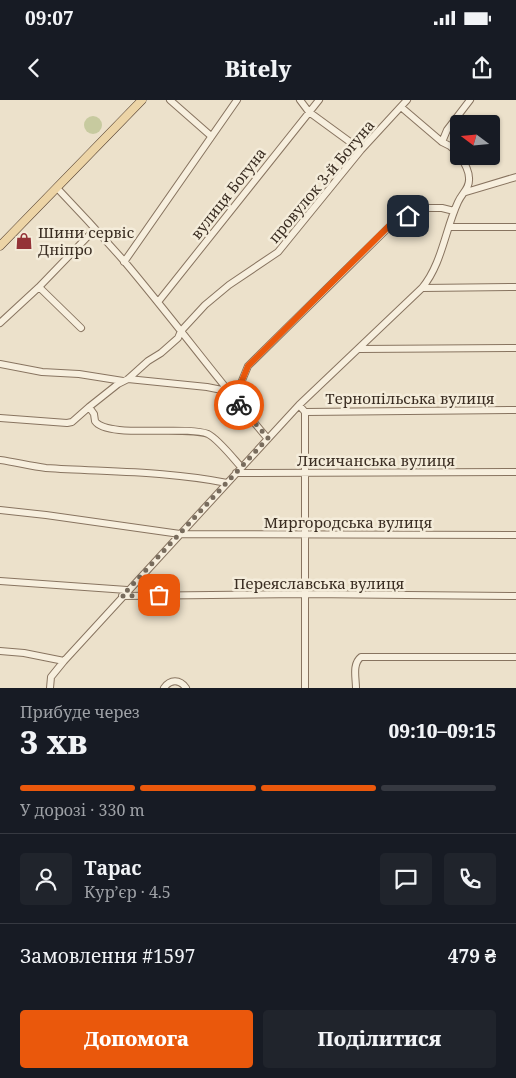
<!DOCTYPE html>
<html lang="uk">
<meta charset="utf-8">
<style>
:root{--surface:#171b24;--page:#20242c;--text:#f1f3f6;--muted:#9ea1a6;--line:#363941;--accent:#ea580c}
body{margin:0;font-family:"Noto Serif",serif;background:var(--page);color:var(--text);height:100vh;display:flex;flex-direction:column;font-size:19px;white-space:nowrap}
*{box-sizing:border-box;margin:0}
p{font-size:16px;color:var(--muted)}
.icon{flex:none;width:28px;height:28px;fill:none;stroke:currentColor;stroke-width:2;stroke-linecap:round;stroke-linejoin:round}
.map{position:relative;height:588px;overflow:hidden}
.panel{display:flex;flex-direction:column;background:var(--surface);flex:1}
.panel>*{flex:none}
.needle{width:32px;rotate:286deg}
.tools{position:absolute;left:450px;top:15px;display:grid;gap:10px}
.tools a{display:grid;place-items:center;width:50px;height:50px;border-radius:5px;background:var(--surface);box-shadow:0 1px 4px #0004;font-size:25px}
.pin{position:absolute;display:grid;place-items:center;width:42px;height:42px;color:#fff;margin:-21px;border-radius:10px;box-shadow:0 2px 8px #0006}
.courier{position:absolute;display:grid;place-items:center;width:50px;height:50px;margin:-25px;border:4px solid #ea580c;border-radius:50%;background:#fff;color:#222;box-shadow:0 1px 6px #0007}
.head em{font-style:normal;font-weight:800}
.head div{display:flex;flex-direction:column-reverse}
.head{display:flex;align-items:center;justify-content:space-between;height:85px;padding:0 20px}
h1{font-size:32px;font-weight:800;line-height:38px}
.bar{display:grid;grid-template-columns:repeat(4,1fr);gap:8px 5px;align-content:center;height:60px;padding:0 20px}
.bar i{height:6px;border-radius:4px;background:var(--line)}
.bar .selected{background:var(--accent)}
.bar p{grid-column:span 4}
.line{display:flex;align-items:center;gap:12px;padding:0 20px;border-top:1px solid var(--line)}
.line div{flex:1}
.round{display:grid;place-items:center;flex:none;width:52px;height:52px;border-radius:5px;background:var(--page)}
.cta{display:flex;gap:10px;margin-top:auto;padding:10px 20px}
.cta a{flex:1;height:58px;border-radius:5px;background:var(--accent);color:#fff;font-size:20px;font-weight:800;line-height:58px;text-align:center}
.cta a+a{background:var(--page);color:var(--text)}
.status{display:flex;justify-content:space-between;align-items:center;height:35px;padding:0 25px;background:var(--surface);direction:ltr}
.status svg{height:14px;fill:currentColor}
header{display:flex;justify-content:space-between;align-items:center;height:65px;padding:0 20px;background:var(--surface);font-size:22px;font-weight:800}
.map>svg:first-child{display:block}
.green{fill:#c7ca9f}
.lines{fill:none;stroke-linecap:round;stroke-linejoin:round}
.minor-casing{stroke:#887460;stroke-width:8}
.major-casing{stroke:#574333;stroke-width:9}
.minor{stroke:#f7efde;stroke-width:6}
.major{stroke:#ecd4a6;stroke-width:8}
.done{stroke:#786c5d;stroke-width:5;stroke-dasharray:0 9}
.route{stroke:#ea580c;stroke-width:6}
.labels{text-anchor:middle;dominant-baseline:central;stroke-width:5;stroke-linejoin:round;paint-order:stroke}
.street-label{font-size:15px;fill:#3a2d22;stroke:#f4ecda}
.poi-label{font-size:15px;fill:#3a2d22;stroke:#f4ecda;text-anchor:start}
</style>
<div class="status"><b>09:07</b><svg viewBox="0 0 49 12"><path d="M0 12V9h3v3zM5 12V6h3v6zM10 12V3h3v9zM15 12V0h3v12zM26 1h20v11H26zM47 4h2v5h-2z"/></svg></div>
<header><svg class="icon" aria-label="back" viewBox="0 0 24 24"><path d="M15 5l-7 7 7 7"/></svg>Bitely<svg class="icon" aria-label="share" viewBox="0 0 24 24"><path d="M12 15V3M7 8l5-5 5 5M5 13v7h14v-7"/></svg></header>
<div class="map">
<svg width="516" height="588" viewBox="0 0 516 588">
<rect width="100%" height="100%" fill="#ece1cb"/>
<!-- green -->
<path class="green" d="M84 25a9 9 0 1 1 18 0a9 9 0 1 1-18 0Z"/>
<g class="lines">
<!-- minor casing -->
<g class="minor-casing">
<path id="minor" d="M170,0L211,36
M300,0L309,12L361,50
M401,7L442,42L450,46L459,54
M442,42L447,30L470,0
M57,88C80,112 102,136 124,161C173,219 218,280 268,339
M466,92L516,77
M450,127H516
M124,162L237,0
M422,188L516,187
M158,202L319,0
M0,223L39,187
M81,228L39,187L95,129
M359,249L516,248
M0,264L42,272L79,274L123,281
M128,279L207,287L227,291
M231,295L241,283L248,266L389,127L425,108H442L454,111
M299,305L305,312V588
M89,307L118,284L128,279L148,261L161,253L178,238L181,231L205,205L229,185L278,152L361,50L407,0
M305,312L516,310
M0,318L67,323L72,322L89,307L94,314L95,321C107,339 185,325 208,334C218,339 233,358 241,367
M0,360C15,362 30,366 46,368C106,372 168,371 227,383
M236,373L516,372
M0,410L46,415L180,434L516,435
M0,481L127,490
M122,496L306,494L516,496
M0,551L24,553L64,561
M50,588L51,577L64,561L299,305L422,188C442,164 445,130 458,102C462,93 470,88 469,78C469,70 464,62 460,56
M164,588C170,579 180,579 186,588
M356,588C356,578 352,564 361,557H516"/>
</g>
<!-- major casing -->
<g class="major-casing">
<path id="major" d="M0,146L142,0"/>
</g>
<!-- minor -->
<use href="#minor" class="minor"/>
<!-- major -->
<use href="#major" class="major"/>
</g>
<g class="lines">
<!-- done -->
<path class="done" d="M159,495L122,496L268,338L239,305"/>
<!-- route -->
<path class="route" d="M239,305L231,295L241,283L248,266L389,126L408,116"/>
</g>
<!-- icons -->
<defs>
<g id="shop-bare" transform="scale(1.35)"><path d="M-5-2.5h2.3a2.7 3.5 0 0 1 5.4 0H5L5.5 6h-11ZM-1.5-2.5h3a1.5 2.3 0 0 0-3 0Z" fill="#943337" stroke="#f4ecda" stroke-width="2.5" paint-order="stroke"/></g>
</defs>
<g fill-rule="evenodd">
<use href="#shop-bare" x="24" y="141"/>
</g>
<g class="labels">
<!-- street labels -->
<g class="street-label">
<text transform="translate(321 81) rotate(-50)">провулок 3-й Богуна</text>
<text transform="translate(228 93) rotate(-52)">вулиця Богуна</text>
<text x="410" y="298">Тернопільська вулиця</text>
<text x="376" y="360">Лисичанська вулиця</text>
<text x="348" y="422">Миргородська вулиця</text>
<text x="319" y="483">Переяславська вулиця</text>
</g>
<!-- poi labels -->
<g class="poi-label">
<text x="38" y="132">Шини сервіс<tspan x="38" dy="17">Дніпро</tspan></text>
</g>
</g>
</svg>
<div class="tools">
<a><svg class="needle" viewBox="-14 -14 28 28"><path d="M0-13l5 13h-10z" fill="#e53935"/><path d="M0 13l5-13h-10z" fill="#9ea1a6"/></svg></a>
</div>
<div class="pin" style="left:159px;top:495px;background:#ea580c"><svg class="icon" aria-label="bag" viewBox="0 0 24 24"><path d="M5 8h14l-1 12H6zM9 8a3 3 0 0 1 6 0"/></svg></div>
<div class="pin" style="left:408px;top:116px;background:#1f2937"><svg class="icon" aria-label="home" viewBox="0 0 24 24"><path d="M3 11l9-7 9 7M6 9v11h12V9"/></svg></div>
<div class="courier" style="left:239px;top:305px"><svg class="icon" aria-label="bike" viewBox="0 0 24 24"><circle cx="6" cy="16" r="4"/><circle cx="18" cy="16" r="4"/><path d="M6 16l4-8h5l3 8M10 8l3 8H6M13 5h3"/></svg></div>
</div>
<section class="panel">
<div class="head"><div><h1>3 хв</h1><p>Прибуде через</p></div><em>09:10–09:15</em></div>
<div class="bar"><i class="selected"></i><i class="selected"></i><i class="selected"></i><i></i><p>У дорозі · 330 m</p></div>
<div class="line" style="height:90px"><a class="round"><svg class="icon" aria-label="person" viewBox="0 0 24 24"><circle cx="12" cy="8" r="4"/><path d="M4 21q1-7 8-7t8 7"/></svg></a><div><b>Тарас</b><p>Кур’єр · 4.5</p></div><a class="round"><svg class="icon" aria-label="chat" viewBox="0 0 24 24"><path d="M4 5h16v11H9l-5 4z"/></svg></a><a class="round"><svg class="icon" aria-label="phone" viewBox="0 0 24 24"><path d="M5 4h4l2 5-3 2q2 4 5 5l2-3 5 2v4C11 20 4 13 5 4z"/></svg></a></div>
<div class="line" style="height:65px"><div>Замовлення #1597</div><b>479 ₴</b></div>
<div class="cta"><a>Допомога</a><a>Поділитися</a></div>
</section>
